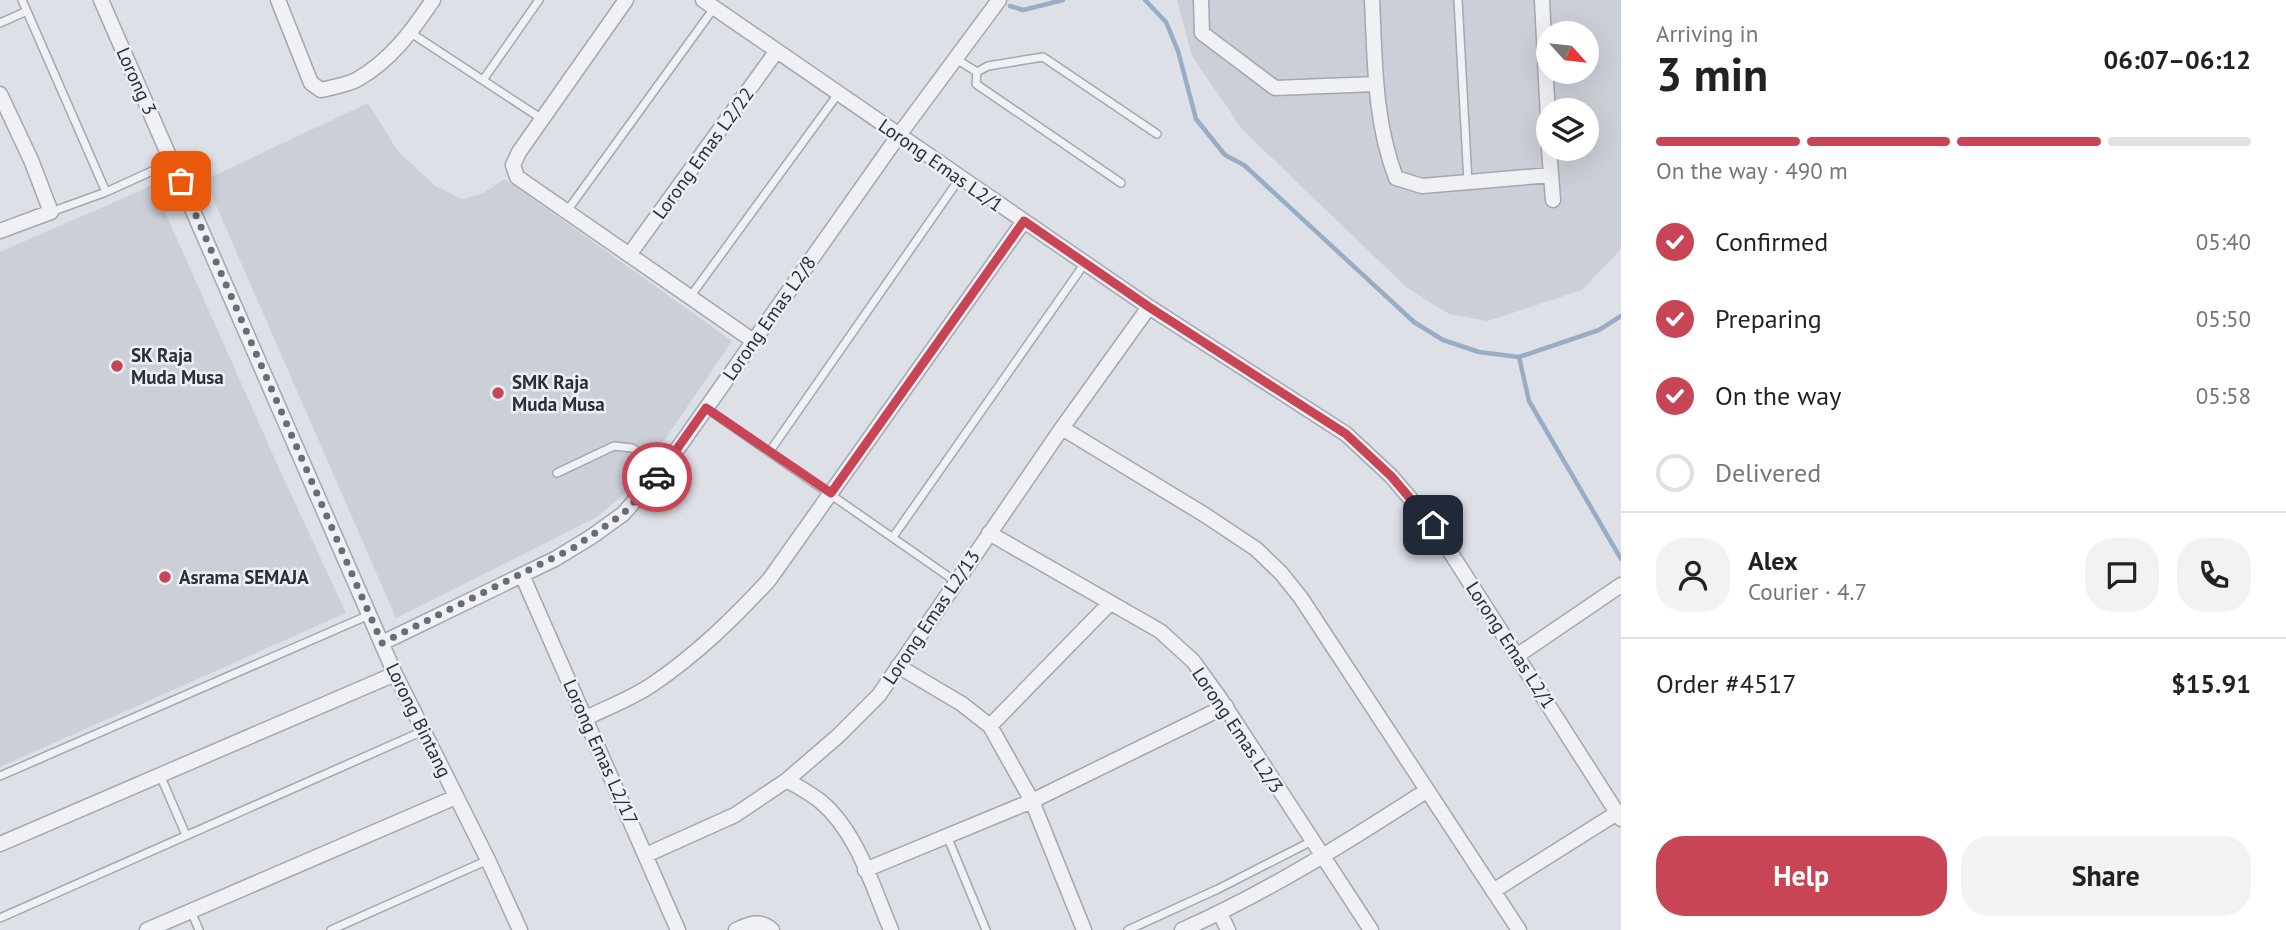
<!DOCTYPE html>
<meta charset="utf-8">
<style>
:root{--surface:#fff;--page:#f2f2f2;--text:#222;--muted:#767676;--line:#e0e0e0;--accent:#c84556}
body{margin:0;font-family:"PT Sans",sans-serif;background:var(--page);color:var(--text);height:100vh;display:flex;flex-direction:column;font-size:26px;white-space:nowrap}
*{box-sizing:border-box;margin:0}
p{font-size:23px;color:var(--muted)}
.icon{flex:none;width:38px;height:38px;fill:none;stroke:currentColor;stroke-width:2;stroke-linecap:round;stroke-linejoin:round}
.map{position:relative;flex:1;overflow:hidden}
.panel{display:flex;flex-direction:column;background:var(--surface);width:665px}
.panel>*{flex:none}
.needle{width:46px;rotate:117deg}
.fabs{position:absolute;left:1536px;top:21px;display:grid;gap:14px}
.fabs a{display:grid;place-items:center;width:63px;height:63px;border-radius:50%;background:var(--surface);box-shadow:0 7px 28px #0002;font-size:35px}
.pin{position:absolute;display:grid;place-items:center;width:60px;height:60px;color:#fff;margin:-30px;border-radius:14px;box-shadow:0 4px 10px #0006}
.courier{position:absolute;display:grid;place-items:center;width:70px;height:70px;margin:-35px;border:5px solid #c84556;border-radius:50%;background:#fff;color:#222;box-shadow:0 2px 9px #0007}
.overview em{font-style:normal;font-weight:600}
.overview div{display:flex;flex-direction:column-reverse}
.overview{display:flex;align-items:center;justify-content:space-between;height:119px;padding:0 35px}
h1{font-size:46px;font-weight:600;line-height:52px}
.bar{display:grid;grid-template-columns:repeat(4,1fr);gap:10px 7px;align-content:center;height:84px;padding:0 35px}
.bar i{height:9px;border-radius:5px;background:var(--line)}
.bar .on{background:var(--accent)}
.bar p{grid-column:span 4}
.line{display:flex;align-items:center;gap:18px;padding:0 35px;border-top:2px solid var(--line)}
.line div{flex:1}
.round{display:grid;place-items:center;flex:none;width:74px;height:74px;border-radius:28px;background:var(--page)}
ol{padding:0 35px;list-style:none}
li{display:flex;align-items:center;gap:21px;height:77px}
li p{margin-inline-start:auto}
li .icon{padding:7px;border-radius:50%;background:var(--accent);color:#fff;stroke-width:4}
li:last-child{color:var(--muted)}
li i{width:38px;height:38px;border:4px solid var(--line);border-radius:50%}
.primary-button{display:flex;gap:14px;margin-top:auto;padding:14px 35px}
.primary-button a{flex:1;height:80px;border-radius:28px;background:var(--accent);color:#fff;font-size:28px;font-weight:600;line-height:80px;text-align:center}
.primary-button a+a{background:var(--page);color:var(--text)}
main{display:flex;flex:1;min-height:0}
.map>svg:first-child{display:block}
.built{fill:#cbcfd8;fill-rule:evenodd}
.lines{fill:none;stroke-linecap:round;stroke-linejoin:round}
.stream{stroke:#98adc5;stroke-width:4.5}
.lane-casing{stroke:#a3a7b0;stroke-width:10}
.street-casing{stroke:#a3a7b0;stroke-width:17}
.lane{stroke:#eff1f5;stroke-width:7}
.street{stroke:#eff1f5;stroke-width:14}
.done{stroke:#676c78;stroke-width:7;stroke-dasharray:0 12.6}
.route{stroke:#c84556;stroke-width:9}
.poi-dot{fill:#c84556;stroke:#eceff4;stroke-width:2.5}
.labels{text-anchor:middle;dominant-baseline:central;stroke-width:5;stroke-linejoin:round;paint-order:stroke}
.street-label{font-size:19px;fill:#272e3c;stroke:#eceff4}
.poi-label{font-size:19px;font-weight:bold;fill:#272e3c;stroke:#eceff4;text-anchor:start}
</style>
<main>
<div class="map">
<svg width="1621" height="930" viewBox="0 0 1621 930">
<rect width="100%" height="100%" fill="#dde0e6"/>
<!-- built -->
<path class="built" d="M1177,0H1621V249L1582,290L1488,321L1449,314L1406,287L1242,129L1192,56ZM1549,33H1587V72H1549ZM1549,110H1587V149H1549Z
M368,103L397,150L435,186L462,199L482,194L505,179L732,341L634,485L609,507L595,518L396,618L205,180Z
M153,185L278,466L346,613L0,767V252Z"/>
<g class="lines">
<!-- stream -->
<path class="stream" d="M1145,0L1166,22L1178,51L1196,119L1225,155L1244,165L1414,322L1443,340L1479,352L1519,357L1599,330L1621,316
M1010,6L1023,10L1063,0
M1519,357L1529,401L1621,559"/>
<!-- lane casing -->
<g class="lane-casing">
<path id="lane" d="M22,0L106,192
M1458,0L1468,182
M0,23L27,11
M411,33L542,119
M956,59L977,72L988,66L1043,57L1157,134
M977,72L976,84L1121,183
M483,80L539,0
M567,211L714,8
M51,212L106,192L172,162
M690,297L838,94
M706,408L955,581
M770,451L960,178
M557,473L614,446L632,448L664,468
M893,537L1085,263
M160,775L186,835
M0,776L369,615
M947,836L986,930
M191,911L199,930
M0,918L423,731
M331,930L488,860
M1128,930L1218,889L1312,841"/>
</g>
<!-- street casing -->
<g class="street-casing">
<path id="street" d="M101,0L395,674L488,860L520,930
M278,0L311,83L321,90C333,87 348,85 358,79C391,60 412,31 433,0
M626,0L519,152L513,165L517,177L752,340
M703,0L1149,307L1346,434L1391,476L1433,525L1621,819
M1201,0L1202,33L1275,88L1376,84
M1372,0C1375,60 1374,121 1396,178L1422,186L1551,175
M1542,0L1549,138
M0,94L31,160L51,212L0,231
M1549,149L1553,200
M629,255L776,52
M1062,428L1205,515L1256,549L1281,573L1301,598L1519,930
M989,533L1160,631L1193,661L1219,697L1371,930
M522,575L678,930
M382,643L555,559L591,537L623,514L664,468L899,135L999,0
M1518,655L1621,585
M898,666L962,704L990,726L1032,801L1084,930
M586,718C608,707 633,698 653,684C697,654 733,619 769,580L1024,221
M990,726L1110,603
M787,780C798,787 810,793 820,801C857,831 873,888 891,930
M0,844L395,674
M646,855L735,815L787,780L838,736L879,695L1062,428L1149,307
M865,870L1032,801L1226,706
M1493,891L1617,813
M1220,913L1228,930
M147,930L456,797
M736,930C750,924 760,919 772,930
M1182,930C1268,892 1347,842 1426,791"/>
</g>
<!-- lane -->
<use href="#lane" class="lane"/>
<!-- street -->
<use href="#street" class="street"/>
</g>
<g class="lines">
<!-- done -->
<path class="done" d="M181,181L382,643L573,548L623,514L657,477"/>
<!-- route -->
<path class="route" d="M657,477L706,408L831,493L1024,221L1149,307L1346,434L1391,476L1433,525"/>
</g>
<!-- markers -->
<g class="poi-dot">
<circle cx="117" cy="366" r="7"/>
<circle cx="498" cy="393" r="7"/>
<circle cx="165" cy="577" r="7"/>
</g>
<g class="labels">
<!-- street labels -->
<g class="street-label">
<text transform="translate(137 81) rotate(66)">Lorong 3</text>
<text transform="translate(703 153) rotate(-54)">Lorong Emas L2/22</text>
<text transform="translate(941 165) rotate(35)">Lorong Emas L2/1</text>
<text transform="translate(769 318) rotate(-55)">Lorong Emas L2/8</text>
<text transform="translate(931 617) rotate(-56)">Lorong Emas L2/13</text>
<text transform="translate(1511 645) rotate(57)">Lorong Emas L2/1</text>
<text transform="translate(419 720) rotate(64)">Lorong Bintang</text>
<text transform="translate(1238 730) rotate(56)">Lorong Emas L2/3</text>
<text transform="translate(601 752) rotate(66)">Lorong Emas L2/17</text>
</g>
<!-- poi labels -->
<g class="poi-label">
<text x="131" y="355">SK Raja<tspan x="131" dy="22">Muda Musa</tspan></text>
<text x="512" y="382">SMK Raja<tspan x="512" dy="22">Muda Musa</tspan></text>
<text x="179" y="577">Asrama SEMAJA</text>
</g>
</g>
</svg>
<div class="fabs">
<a><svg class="needle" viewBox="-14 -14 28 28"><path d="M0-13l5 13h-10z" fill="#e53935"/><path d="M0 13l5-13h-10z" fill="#767676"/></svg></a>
<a><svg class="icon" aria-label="layers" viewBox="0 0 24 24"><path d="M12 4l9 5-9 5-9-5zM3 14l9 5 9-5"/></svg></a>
</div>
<div class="pin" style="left:181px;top:181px;background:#ea580c"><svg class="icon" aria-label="bag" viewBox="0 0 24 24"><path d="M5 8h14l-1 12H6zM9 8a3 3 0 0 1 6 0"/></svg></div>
<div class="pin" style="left:1433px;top:525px;background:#1f2937"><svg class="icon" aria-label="home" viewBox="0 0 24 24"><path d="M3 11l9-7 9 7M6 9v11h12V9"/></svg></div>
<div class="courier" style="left:657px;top:477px"><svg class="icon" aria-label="car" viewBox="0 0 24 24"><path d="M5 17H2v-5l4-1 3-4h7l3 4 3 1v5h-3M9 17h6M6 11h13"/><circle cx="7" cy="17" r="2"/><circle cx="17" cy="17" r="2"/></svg></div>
</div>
<section class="panel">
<div class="overview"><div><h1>3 min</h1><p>Arriving in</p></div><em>06:07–06:12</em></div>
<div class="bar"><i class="on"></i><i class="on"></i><i class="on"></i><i></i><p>On the way · 490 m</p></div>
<ol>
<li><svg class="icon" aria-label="check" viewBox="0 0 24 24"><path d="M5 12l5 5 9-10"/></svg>Confirmed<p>05:40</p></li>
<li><svg class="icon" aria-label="check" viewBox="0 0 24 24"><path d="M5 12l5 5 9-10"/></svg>Preparing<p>05:50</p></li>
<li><svg class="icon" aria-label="check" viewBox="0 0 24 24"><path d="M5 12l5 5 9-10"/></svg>On the way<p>05:58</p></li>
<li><i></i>Delivered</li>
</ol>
<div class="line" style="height:126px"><a class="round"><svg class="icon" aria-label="person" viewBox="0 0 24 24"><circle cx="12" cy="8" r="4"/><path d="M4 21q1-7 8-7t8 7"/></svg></a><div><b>Alex</b><p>Courier · 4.7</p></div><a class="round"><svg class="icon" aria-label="chat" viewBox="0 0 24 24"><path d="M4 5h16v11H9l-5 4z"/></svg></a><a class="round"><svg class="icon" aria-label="phone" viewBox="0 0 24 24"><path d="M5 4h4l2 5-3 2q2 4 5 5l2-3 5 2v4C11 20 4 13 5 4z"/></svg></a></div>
<div class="line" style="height:91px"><div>Order #4517</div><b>$15.91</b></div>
<div class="primary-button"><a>Help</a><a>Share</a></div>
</section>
</main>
